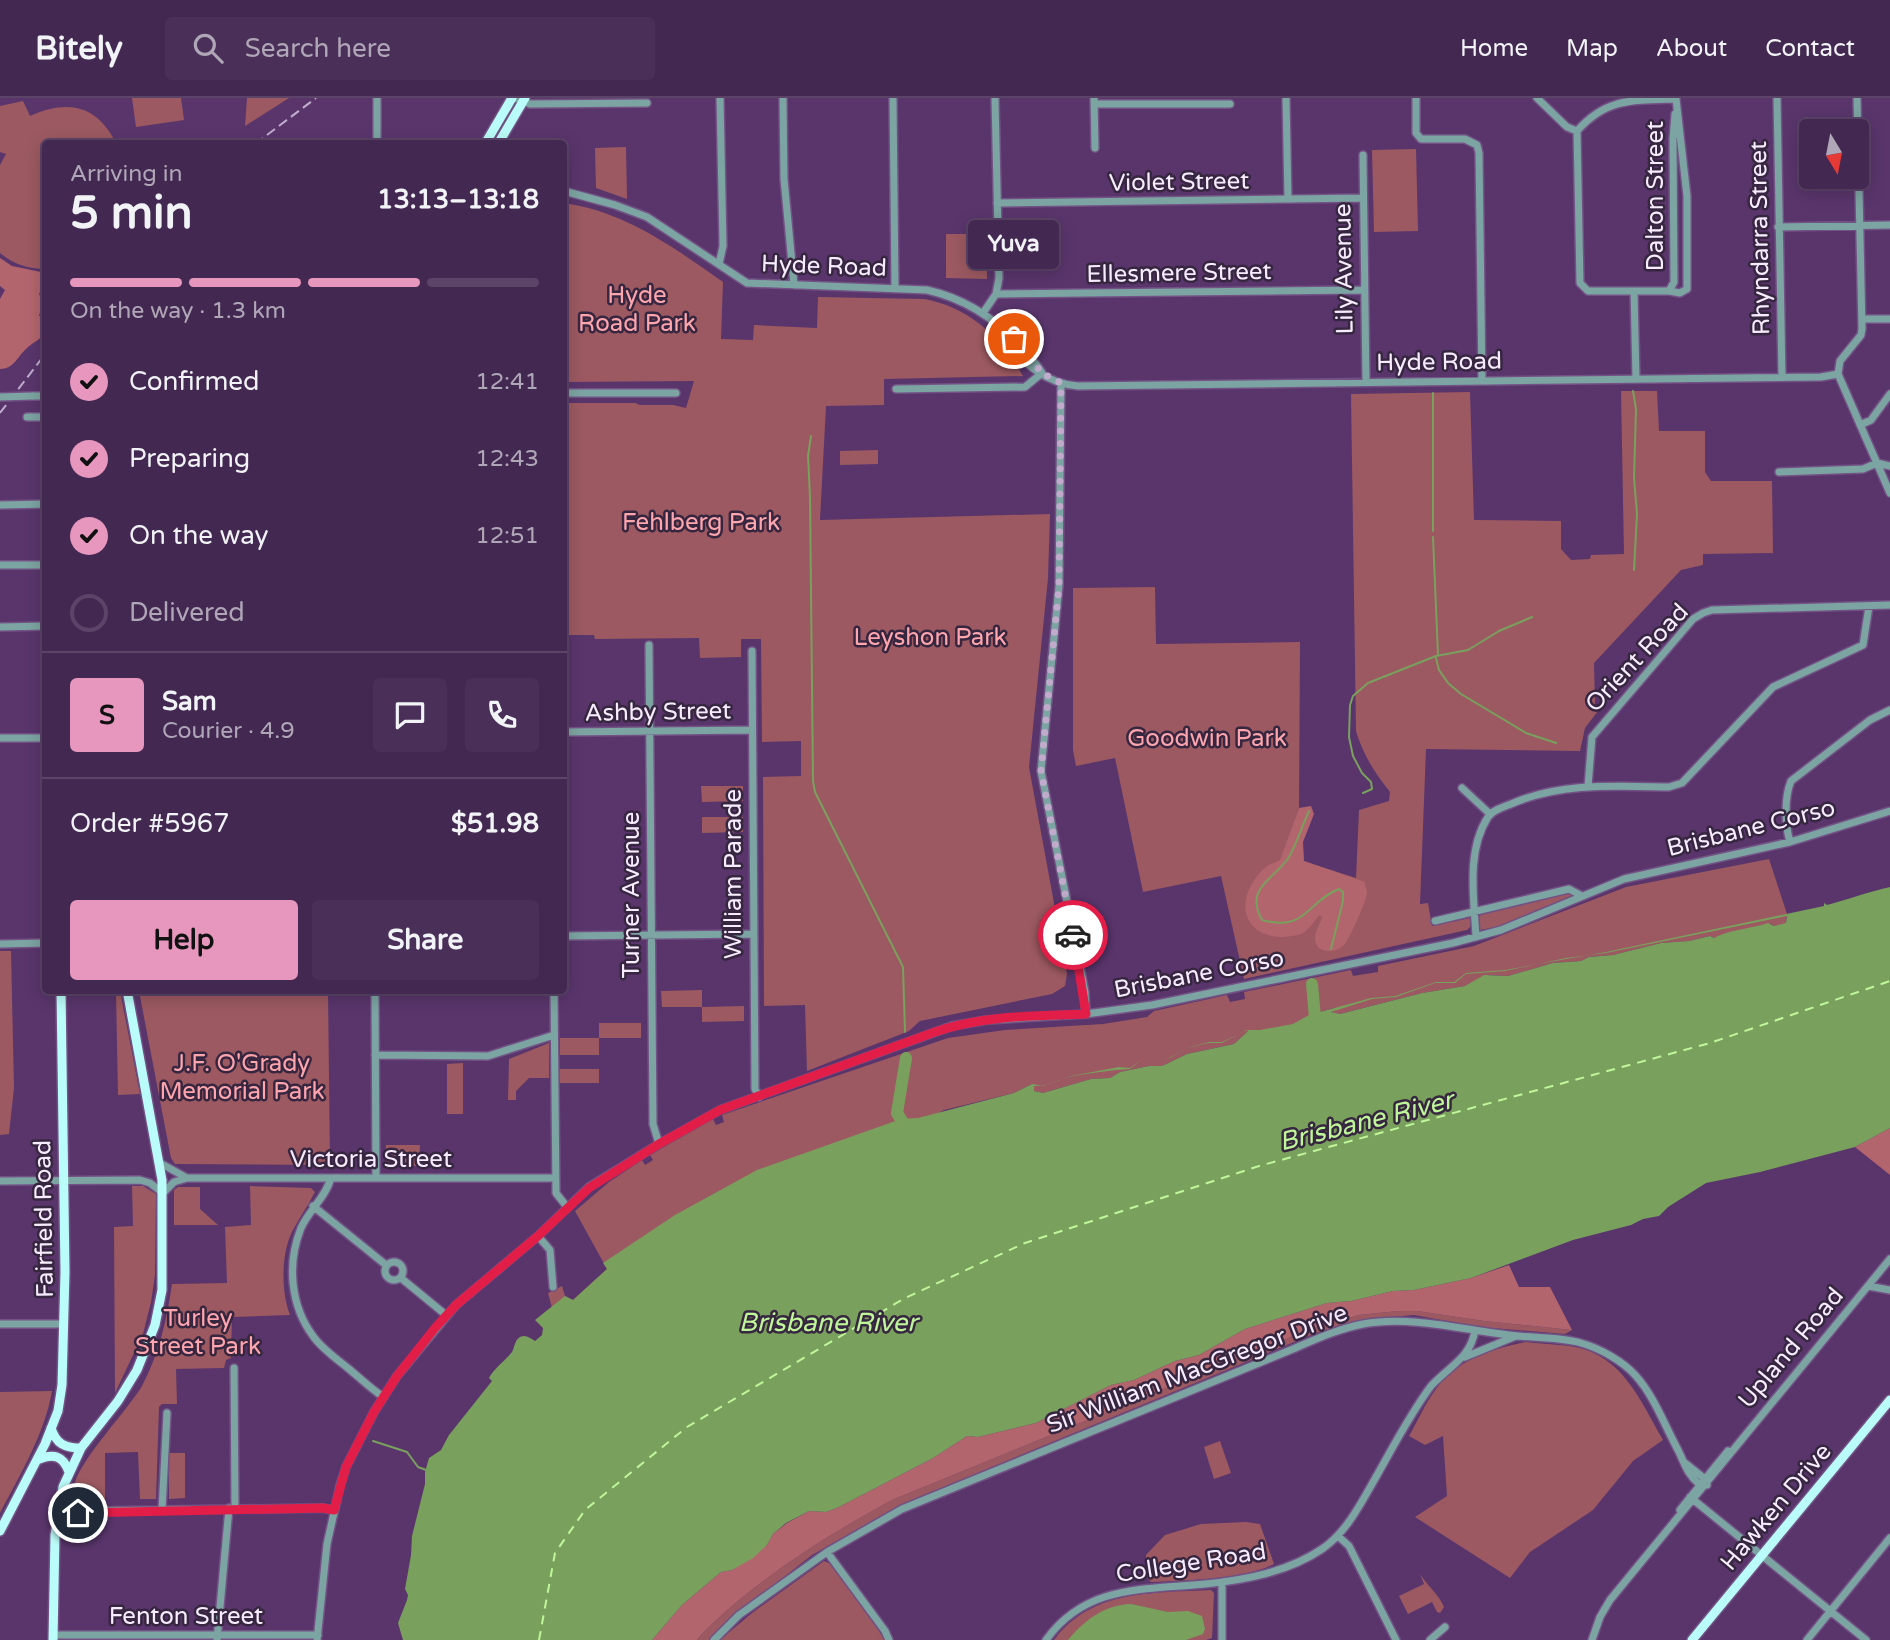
<!DOCTYPE html>
<meta charset="utf-8">
<style>
:root{--surface:#432851;--page:#4a3058;--text:#f1f3f6;--muted:#afa6b7;--line:#5b4468;--accent:#e797bd}
body{margin:0;font-family:"Varela Round",sans-serif;background:var(--page);color:var(--text);height:100vh;display:flex;flex-direction:column;font-size:26px;white-space:nowrap}
*{box-sizing:border-box;margin:0}
p{font-size:23px;color:var(--muted)}
.icon{flex:none;width:38px;height:38px;fill:none;stroke:currentColor;stroke-width:2;stroke-linecap:round;stroke-linejoin:round}
.map{position:relative;flex:1;overflow:hidden}
.drawer{position:absolute;left:42px;top:42px;width:525px;height:854px;display:flex;flex-direction:column;background:var(--surface);border-radius:7px;box-shadow:0 4px 18px #0003,0 0 0 2px var(--line)}
.drawer>*{flex:none}
.needle{width:46px;rotate:170deg}
.controls{position:absolute;left:1799px;top:21px;display:grid;gap:14px}
.controls a{display:grid;place-items:center;width:70px;height:70px;border-radius:7px;background:var(--surface);box-shadow:0 4px 18px #0003,0 0 0 2px var(--line);font-size:35px}
.pin{position:absolute;display:grid;place-items:center;width:60px;height:60px;color:#fff;margin:-30px;border:4px solid #fff;border-radius:50%;box-shadow:0 2px 7px #0007}
.courier{position:absolute;display:grid;place-items:center;width:70px;height:70px;margin:-35px;border:5px solid #e11d48;border-radius:50%;background:#fff;color:#222;box-shadow:0 2px 9px #0007}
.bubble{position:absolute;height:49px;border-radius:7px;background:var(--surface);box-shadow:0 4px 18px #0003,0 0 0 2px var(--line);font-size:23px;font-weight:800;line-height:49px;text-align:center}
.overview em{font-style:normal;font-weight:800}
.overview div{display:flex;flex-direction:column-reverse}
.overview{display:flex;align-items:center;justify-content:space-between;height:119px;padding:0 28px}
h1{font-size:46px;font-weight:800;line-height:52px}
.bar{display:grid;grid-template-columns:repeat(4,1fr);gap:10px 7px;align-content:center;height:84px;padding:0 28px}
.bar i{height:9px;border-radius:5px;background:var(--line)}
.bar .on{background:var(--accent)}
.bar p{grid-column:span 4}
.line{display:flex;align-items:center;gap:18px;padding:0 28px;border-top:2px solid var(--line)}
.line div{flex:1}
.round{display:grid;place-items:center;flex:none;width:74px;height:74px;border-radius:7px;background:var(--page)}
ol{padding:0 28px;list-style:none}
li{display:flex;align-items:center;gap:21px;height:77px}
li p{margin-inline-start:auto}
li .icon{padding:7px;border-radius:50%;background:var(--accent);color:#111;stroke-width:4}
li:last-child{color:var(--muted)}
li i{width:38px;height:38px;border:4px solid var(--line);border-radius:50%}
.button{display:flex;gap:14px;margin-top:auto;padding:14px 28px}
.button a{flex:1;height:80px;border-radius:7px;background:var(--accent);color:#111;font-size:28px;font-weight:800;line-height:80px;text-align:center}
.button a+a{background:var(--page);color:var(--text)}
header{display:flex;align-items:center;gap:42px;box-sizing:border-box;height:98px;padding:0 35px;background:var(--surface);border-bottom:2px solid var(--line)}
header strong{font-size:33px}
nav{display:flex;gap:38px;margin-inline-start:auto;font-size:24px}
.search{width:490px;height:63px;background:var(--page);display:flex;align-items:center;gap:18px;box-sizing:border-box;padding:0 24px;border-radius:7px;color:var(--muted);font-size:26px}
.map>svg:first-child{display:block}
.green{fill:#9c5961}
.forest{fill:#b3656e}
.water{fill:#7aa05e;fill-rule:evenodd}
.lines{fill:none;stroke-linecap:round;stroke-linejoin:round}
.stream{stroke:#7aa05e;stroke-width:2}
.river{stroke:#7aa05e;stroke-width:12}
.ferry{stroke:#c0f69a;stroke-width:2;stroke-dasharray:9 7;stroke-linecap:butt}
.minor-casing{stroke:#725284;stroke-width:10}
.major-casing{stroke:#725284;stroke-width:12}
.minor{stroke:#7ca4a2;stroke-width:7}
.major{stroke:#bafcf9;stroke-width:9}
.rail{stroke:#c0accc;stroke-width:2;stroke-dasharray:10 5;stroke-linecap:butt}
.minor-bridge-casing{stroke:#725284;stroke-width:10;stroke-linecap:butt}
.minor-bridge{stroke:#7ca4a2;stroke-width:7}
.done{stroke:#c0abcc;stroke-width:7;stroke-dasharray:0 12.6}
.route{stroke:#e11d48;stroke-width:9}
.labels{text-anchor:middle;dominant-baseline:central;stroke-width:5;stroke-linejoin:round;paint-order:stroke}
.street-label{font-size:24px;fill:#f7ebff;stroke:#36263f}
.park-label{font-size:24px;fill:#fea5ae;stroke:#36263f}
.water-label{font-size:26px;font-style:italic;fill:#c0f69a;stroke:#36263f}
</style>
<header>
<strong>Bitely</strong>
<div class="search"><svg class="icon" aria-label="search" viewBox="0 0 24 24"><circle cx="10" cy="10" r="6"/><path d="M15 15l6 6"/></svg>Search here</div>
<nav><a>Home</a><a>Map</a><a>About</a><a>Contact</a></nav>
</header>
<div class="map">
<svg width="1890" height="1542" viewBox="0 0 1890 1542">
<rect width="100%" height="100%" fill="#59356c"/>
<!-- green -->
<path class="green" d="M132,0H181L184,22L136,29Z
M247,0H289L245,28Z
M23,3L30,18C68,1 97,7 116,45L46,46L45,171C28,171 13,166 0,155V67L6,56L0,54V8Z
M626,49L627,101L596,90L595,50Z
M1416,51L1418,133L1374,134L1372,52Z
M564,105C626,114 673,149 723,184L721,241L753,242L754,227L817,230L818,199L924,201C969,209 1001,239 1023,278L884,281V307L826,308L820,422L1050,416L1048,480L1029,669L1067,876L1065,888L1052,896L920,923L909,933L807,973L805,907L764,908L763,679L801,678V643L762,644L761,541H741V559L700,560L699,540L595,541L594,537H564V305H635L640,307H673L686,310L694,283L564,284Z
M946,136H987V181L946,180Z
M1621,293H1657L1659,333H1705V374L1711,383H1772L1773,455L1703,456V467L1681,472L1594,565L1595,609L1598,613L1585,630L1580,653L1426,651L1420,806L1428,805L1432,828L1470,820L1472,827L1467,832L1244,881L1221,778L1143,794L1115,660L1076,668L1073,652V490L1155,489L1156,546L1300,544L1299,710L1281,762L1303,763L1356,780L1359,712L1389,703L1390,694C1375,675 1363,657 1356,633L1351,296L1470,294L1474,422L1561,423V451L1571,462L1590,461L1591,457L1624,456Z
M878,352V366L840,367V353Z
M701,688H743V703L702,704Z
M702,719H743V734L702,735Z
M1769,761L1787,816L1786,826L1774,828L1771,826L1714,840L1710,838L1689,843L1661,845L1613,857L1589,859L1581,863L1553,865L1508,878L1489,877L1465,888L1422,895L1340,916L1333,915L1332,912L1341,910H1334L1310,917L1315,925L1311,927L1270,937L1250,938L1251,933L1249,932L1234,946L1187,956L1162,968H1149L1120,974L1110,980L1091,981L1043,995L1034,993L1032,986L1014,995L944,1012L564,1219L554,1208L552,1210L548,1195L562,1188L565,1198L573,1202L607,1171L575,1113L609,1084L642,1062L645,1067L653,1062L650,1057L713,1021L716,1027L724,1024L722,1017L948,940L1005,932L1103,926L1147,919L1154,913L1227,897L1230,904L1245,901L1244,894L1351,872L1353,878L1378,874V868L1474,848L1626,789Z
M1567,794L1572,798L1497,829L1480,832L1477,826L1479,818L1489,814Z
M0,853H11L14,990L9,1036L0,1037Z
M702,892V909L744,908V923L702,924V909H662L661,893Z
M116,893H120L140,996L118,997Z
M139,893H328L330,1067L175,1066L171,1060Z
M599,925H641V940H599V957H560V940H599Z
M549,945V980H529L516,993V1002H508L509,961Z
M463,965V1016H447V966Z
M559,971H599V985H560Z
M386,1047H420L419,1068H390L386,1063Z
M132,1088H143L156,1096L155,1177L151,1204L143,1236L115,1295L114,1129L133,1128Z
M250,1088L311,1090L315,1094C308,1108 299,1120 292,1134C281,1156 281,1194 290,1217L232,1219L231,1260L226,1262L224,1270L176,1271L177,1306H162L159,1309L156,1401H140L138,1354L105,1355V1402C96,1402 74,1405 74,1390C75,1367 128,1312 142,1288C159,1256 167,1221 172,1186L227,1185L225,1129L251,1127Z
M178,1089H200V1111L218,1127H174V1092Z
M1398,1213H1417L1484,1223L1572,1232L1565,1236L1481,1229L1414,1217L1378,1220L1345,1226L1316,1235L900,1407L812,1457L738,1515L709,1542H697C704,1532 715,1524 724,1515C775,1470 833,1434 892,1402L1308,1232L1359,1217Z
M1526,1244C1542,1246 1559,1246 1575,1249C1623,1258 1641,1304 1663,1342L1633,1363L1593,1412L1530,1454L1510,1480L1415,1419L1447,1398L1443,1338L1425,1347L1409,1338C1418,1323 1425,1305 1436,1291C1457,1261 1492,1251 1526,1244Z
M52,1293C45,1335 20,1377 0,1415V1294Z
M1220,1343L1231,1375L1214,1381L1204,1349Z
M169,1355H185V1400L169,1401Z
M1246,1424L1260,1426L1274,1466C1242,1482 1187,1482 1151,1484L1146,1479V1457L1165,1437L1201,1426Z
M824,1463L833,1467L885,1542H720L752,1515Z
M1420,1476C1427,1487 1440,1498 1444,1509L1440,1515L1437,1514L1432,1504L1408,1516L1399,1498L1424,1486Z
M1211,1492L1214,1495L1212,1540L1206,1542H1054C1092,1491 1153,1495 1211,1492Z"/>
<!-- forest -->
<path class="forest" d="M0,160L12,168L46,175L45,193L39,195L42,206L39,218H43L45,207C46,214 47,223 46,231C43,241 33,244 26,251C17,259 14,271 0,271V201L5,192L0,188Z
M1311,708L1314,716L1303,744L1304,763L1365,784C1365,788 1367,792 1367,795C1366,804 1350,840 1344,847C1335,856 1315,856 1315,840C1315,833 1320,827 1322,819L1320,817C1314,822 1310,832 1301,836C1295,838 1286,839 1280,839C1236,836 1237,793 1266,769C1270,766 1276,764 1280,762L1299,710Z
M1890,1030V1077L1855,1049Z
M1509,1167L1519,1189H1550L1572,1232L1484,1223L1417,1213H1398L1359,1217L1308,1232L892,1402C833,1434 775,1470 724,1515C715,1524 704,1532 697,1542H652L682,1507L721,1474L732,1472L767,1447L773,1436L787,1425L809,1413L826,1414L839,1409L933,1360L967,1338L978,1339L1036,1325L1111,1287L1134,1282L1175,1263L1199,1257L1245,1231L1327,1205L1351,1203L1393,1193L1414,1192L1471,1180Z"/>
<!-- water -->
<path class="water" d="M1890,789V1030L1855,1049L1760,1074L1706,1085L1668,1109L1659,1118L1643,1121L1631,1127L1573,1142L1471,1180L1414,1192L1393,1193L1351,1203L1327,1205L1245,1231L1199,1257L1175,1263L1134,1282L1111,1287L1036,1325L978,1339L967,1338L933,1360L839,1409L826,1414L809,1413L786,1425L773,1436L767,1447L753,1460L732,1472L721,1474L682,1507L652,1542H403L398,1525L407,1502L408,1497L405,1491L411,1457L412,1438L425,1386V1374L429,1360L441,1352L449,1337L492,1283L489,1280C494,1270 504,1264 512,1254C515,1249 514,1243 520,1239C526,1236 530,1240 535,1243L542,1237L543,1230L535,1222L565,1198L573,1202L607,1171L603,1165L675,1117L757,1072L901,1021L918,1020L1014,995L1032,986L1043,988L1071,978L1119,969L1130,970L1141,962L1169,960L1184,951L1209,944H1222L1247,932H1260L1293,926L1309,917L1371,900L1395,898L1436,884H1454L1466,875L1505,872L1606,854L1824,808V805L1827,807C1846,802 1868,794 1890,789ZM1787,818L1786,825L1774,828L1768,825C1751,831 1730,831 1714,840L1710,838L1689,843L1661,845L1613,857L1589,859L1581,863L1553,865L1508,878L1484,877L1465,888L1422,895L1340,916L1331,914L1372,901L1396,899L1435,885H1455L1466,876L1505,873L1566,860L1606,855ZM1246,932L1248,933L1234,946L1187,956L1162,968H1149L1120,974L1110,980L1091,981L1043,995L1034,993V988C1048,989 1059,981 1073,978C1092,975 1112,972 1130,971L1141,962L1170,960L1184,951L1208,945H1222Z
M1131,1506L1168,1514L1188,1513L1202,1518L1205,1531L1203,1536L1186,1542H1068C1085,1522 1104,1507 1131,1506Z"/>
<g class="lines">
<!-- stream -->
<path class="stream" d="M1633,293L1636,311L1634,380L1637,416L1634,472
M811,338L808,358L810,399L813,683L815,694L903,869L905,934
M1433,433V295
M1433,439L1438,557
M1436,560L1439,572L1448,585L1461,596L1526,635L1556,645
M1363,695L1372,691L1371,684L1362,675L1353,658L1349,639L1350,607L1353,598L1368,585L1436,558L1468,552L1499,533L1532,519
M1309,713C1302,728 1297,745 1289,759C1274,782 1244,789 1262,822C1307,834 1306,804 1339,791L1343,794V803L1331,851
M373,1343L407,1354L418,1369L426,1372"/>
<!-- river -->
<path class="river" d="M1312,886L1316,931
M904,1026L897,1015L906,960"/>
<!-- ferry -->
<path class="ferry" d="M539,1542L555,1455L585,1412L687,1329L905,1200L1025,1145L1259,1068L1710,945L1890,883"/>
<!-- minor casing -->
<g class="minor-casing">
<path id="minor" d="M377,0V46
M515,0L530,6L647,5
M783,0L784,81L794,187
M893,0L895,190
M1094,0L1095,50
M1286,0L1288,101
M1416,0V35L1421,41H1465L1477,47L1479,55L1482,283
M1537,0L1567,29L1577,33
M1777,0L1782,279
M1676,1L1687,98V191L1680,195L1669,193H1588L1580,185L1577,33C1606,0 1632,2 1676,1Z
M1094,6H1230
M1363,57L1366,284
M564,93L615,107L647,119L747,185L927,192C967,201 999,223 1025,253C1031,261 1038,267 1042,275
M997,105L1362,100
M1778,129L1890,127
M719,166L723,148L720,0
M1634,193L1636,281
M1669,193L1674,184L1673,41L1675,16
M996,196L1363,192
M983,215L996,196L999,180L995,0
M1862,221H1890
M1009,238C1019,266 1049,286 1078,288L1821,279L1838,276
M1838,276L1840,263L1861,237L1862,231L1857,0
M1838,276L1890,395
M1061,285L1059,488L1041,673L1085,894L1086,916
M896,291L1025,289L1042,275
M564,295H676
M32,298H46
M27,319H46
M1860,327L1871,322L1890,296
M1779,374L1863,371L1877,365L1890,368
M0,407L46,406
M0,467H46
M0,529L46,528
M649,547L653,1026L659,1046
M752,553L755,991L759,999
M564,634L752,632
M0,640H46
M1588,688L1592,639L1693,521L1703,515L1712,512L1890,507
M1462,690L1490,716
M1790,744C1785,727 1784,700 1791,683L1870,622L1890,612
M1435,823L1569,791L1582,798
M564,838L753,836
M1476,839C1474,801 1466,753 1488,719C1493,712 1503,709 1511,706C1561,684 1616,688 1669,689L1682,685L1773,589L1863,547L1869,508
M0,846L46,845
M375,892L376,1080
M554,892L556,1095L567,1109
M375,957L488,958L554,937
M160,1065L187,1080
M331,1080C326,1099 309,1112 301,1130C287,1165 290,1207 313,1238C322,1251 337,1261 349,1271C360,1280 370,1290 382,1298
M0,1083L140,1082L150,1085L163,1095L174,1084L187,1080H555
M313,1108L386,1167
M538,1138L550,1152L553,1189
M385 1173a9 9 0 1 1 18 0a9 9 0 1 1-18 0Z
M401,1180L446,1217
M1868,1188L1890,1192
M0,1226H64
M1465,1259L1516,1238
M234,1270L235,1410
M1685,1365L1705,1381L1706,1385
M63,1389L73,1405L88,1412
M1690,1399L1866,1542
M162,1412L167,1315
M1680,1412L1728,1353
M57,1417L89,1413L322,1410L334,1412
M1338,1438L1349,1448L1396,1542
M827,1454L885,1533L889,1542
M1222,1484V1542
M54,1537H318
M217,1542L229,1410
M317,1542L327,1446L340,1388L346,1369L374,1314L397,1278L456,1207L538,1138L589,1089L659,1046L720,1012L952,928L987,922L1086,916L1152,907L1453,845L1501,832L1624,781L1790,744L1890,713
M714,1542L739,1517L827,1454L902,1411L1293,1251C1316,1241 1338,1231 1363,1226C1414,1217 1467,1233 1517,1238C1538,1240 1560,1239 1581,1245C1599,1250 1623,1263 1636,1278C1654,1298 1665,1328 1678,1352C1685,1366 1687,1376 1700,1387H1707
M1046,1542C1086,1486 1145,1492 1205,1486C1245,1482 1288,1474 1322,1451C1347,1434 1361,1405 1376,1379C1393,1349 1410,1316 1431,1288C1448,1269 1471,1260 1475,1232
M1430,1542L1445,1529
M1592,1542L1600,1519L1610,1502L1890,1161
M1807,1542L1890,1440"/>
</g>
<!-- major casing -->
<g class="major-casing">
<path id="major" d="M485,46L512,0
M498,46L525,0
M51,1330C56,1346 65,1350 81,1350
M37,1362C53,1355 63,1357 69,1374
M0,1433L45,1346L58,1313L62,1287L65,1174L61,892
M53,1542L55,1437L63,1389L81,1350L118,1303L137,1272L155,1227L162,1192V1082L127,892
M1692,1542L1890,1302"/>
</g>
<!-- minor -->
<use href="#minor" class="minor"/>
<!-- major -->
<use href="#major" class="major"/>
<!-- rail -->
<path class="rail" d="M255,46L316,0
M0,315L46,255"/>
<!-- minor-bridge casing -->
<g class="minor-bridge-casing">
<path id="minor-bridge" d="M0,299L32,298"/>
</g>
<!-- minor-bridge -->
<use href="#minor-bridge" class="minor-bridge"/>
</g>
<g class="lines">
<!-- done -->
<path class="done" d="M1014,241L1042,275L1061,285L1059,488L1041,673L1073,837"/>
<!-- route -->
<path class="route" d="M78,1415L323,1410L334,1412L346,1369L374,1314L397,1278L435,1230L456,1207L538,1138L589,1090L659,1046L720,1012L935,934C983,917 1036,918 1086,916L1073,837"/>
</g>
<g class="labels">
<!-- street labels -->
<g class="street-label">
<text transform="translate(1179 84) rotate(-1)">Violet Street</text>
<text transform="translate(1655 98) rotate(-90)">Dalton Street</text>
<text transform="translate(1760 140) rotate(-91)">Rhyndarra Street</text>
<text transform="translate(824 168) rotate(2)">Hyde Road</text>
<text transform="translate(1344 171) rotate(-91)">Lily Avenue</text>
<text transform="translate(1179 175) rotate(-1)">Ellesmere Street</text>
<text transform="translate(1439 264) rotate(-1)">Hyde Road</text>
<text transform="translate(1637 560) rotate(-47)">Orient Road</text>
<text transform="translate(658 614) rotate(-1)">Ashby Street</text>
<text transform="translate(1751 730) rotate(-14)">Brisbane Corso</text>
<text transform="translate(733 776) rotate(-90)">William Parade</text>
<text transform="translate(631 797) rotate(-90)">Turner Avenue</text>
<text transform="translate(1199 876) rotate(-11)">Brisbane Corso</text>
<text x="371" y="1061">Victoria Street</text>
<text transform="translate(44 1121) rotate(-91)">Fairfield Road</text>
<text transform="translate(1791 1250) rotate(-50)">Upland Road</text>
<text transform="translate(1197 1271) rotate(-21)">Sir William MacGregor Drive</text>
<text transform="translate(1776 1409) rotate(-50)">Hawken Drive</text>
<text transform="translate(1191 1465) rotate(-9)">College Road</text>
<text x="186" y="1518">Fenton Street</text>
</g>
<!-- park labels -->
<g class="park-label">
<text x="637" y="197">Hyde<tspan x="637" dy="28">Road Park</tspan></text>
<text x="701" y="424">Fehlberg Park</text>
<text x="930" y="539">Leyshon Park</text>
<text x="1207" y="640">Goodwin Park</text>
<text x="242" y="965">J.F. O'Grady<tspan x="242" dy="28">Memorial Park</tspan></text>
<text x="198" y="1220">Turley<tspan x="198" dy="28">Street Park</tspan></text>
</g>
<!-- water labels -->
<g class="water-label">
<text transform="translate(1366 1023) rotate(-14)">Brisbane River</text>
<text x="828" y="1224">Brisbane River</text>
</g>
</g>
</svg>
<div class="controls">
<a><svg class="needle" viewBox="-14 -14 28 28"><path d="M0-13l5 13h-10z" fill="#e53935"/><path d="M0 13l5-13h-10z" fill="#afa6b7"/></svg></a>
</div>
<div class="pin" style="left:1014px;top:241px;background:#ea580c"><svg class="icon" aria-label="bag" viewBox="0 0 24 24"><path d="M5 8h14l-1 12H6zM9 8a3 3 0 0 1 6 0"/></svg></div>
<div class="pin" style="left:78px;top:1415px;background:#1f2937"><svg class="icon" aria-label="home" viewBox="0 0 24 24"><path d="M3 11l9-7 9 7M6 9v11h12V9"/></svg></div>
<div class="courier" style="left:1073px;top:837px"><svg class="icon" aria-label="car" viewBox="0 0 24 24"><path d="M5 17H2v-5l4-1 3-4h7l3 4 3 1v5h-3M9 17h6M6 11h13"/><circle cx="7" cy="17" r="2"/><circle cx="17" cy="17" r="2"/></svg></div>
<div class="bubble" style="left:968px;top:122px;width:91px">Yuva</div>
<section class="drawer">
<div class="overview"><div><h1>5 min</h1><p>Arriving in</p></div><em>13:13–13:18</em></div>
<div class="bar"><i class="on"></i><i class="on"></i><i class="on"></i><i></i><p>On the way · 1.3 km</p></div>
<ol>
<li><svg class="icon" aria-label="check" viewBox="0 0 24 24"><path d="M5 12l5 5 9-10"/></svg>Confirmed<p>12:41</p></li>
<li><svg class="icon" aria-label="check" viewBox="0 0 24 24"><path d="M5 12l5 5 9-10"/></svg>Preparing<p>12:43</p></li>
<li><svg class="icon" aria-label="check" viewBox="0 0 24 24"><path d="M5 12l5 5 9-10"/></svg>On the way<p>12:51</p></li>
<li><i></i>Delivered</li>
</ol>
<div class="line" style="height:126px"><b class="round" style="background:var(--accent);color:#111">S</b><div><b>Sam</b><p>Courier · 4.9</p></div><a class="round"><svg class="icon" aria-label="chat" viewBox="0 0 24 24"><path d="M4 5h16v11H9l-5 4z"/></svg></a><a class="round"><svg class="icon" aria-label="phone" viewBox="0 0 24 24"><path d="M5 4h4l2 5-3 2q2 4 5 5l2-3 5 2v4C11 20 4 13 5 4z"/></svg></a></div>
<div class="line" style="height:91px"><div>Order #5967</div><b>$51.98</b></div>
<div class="button"><a>Help</a><a>Share</a></div>
</section>
</div>
